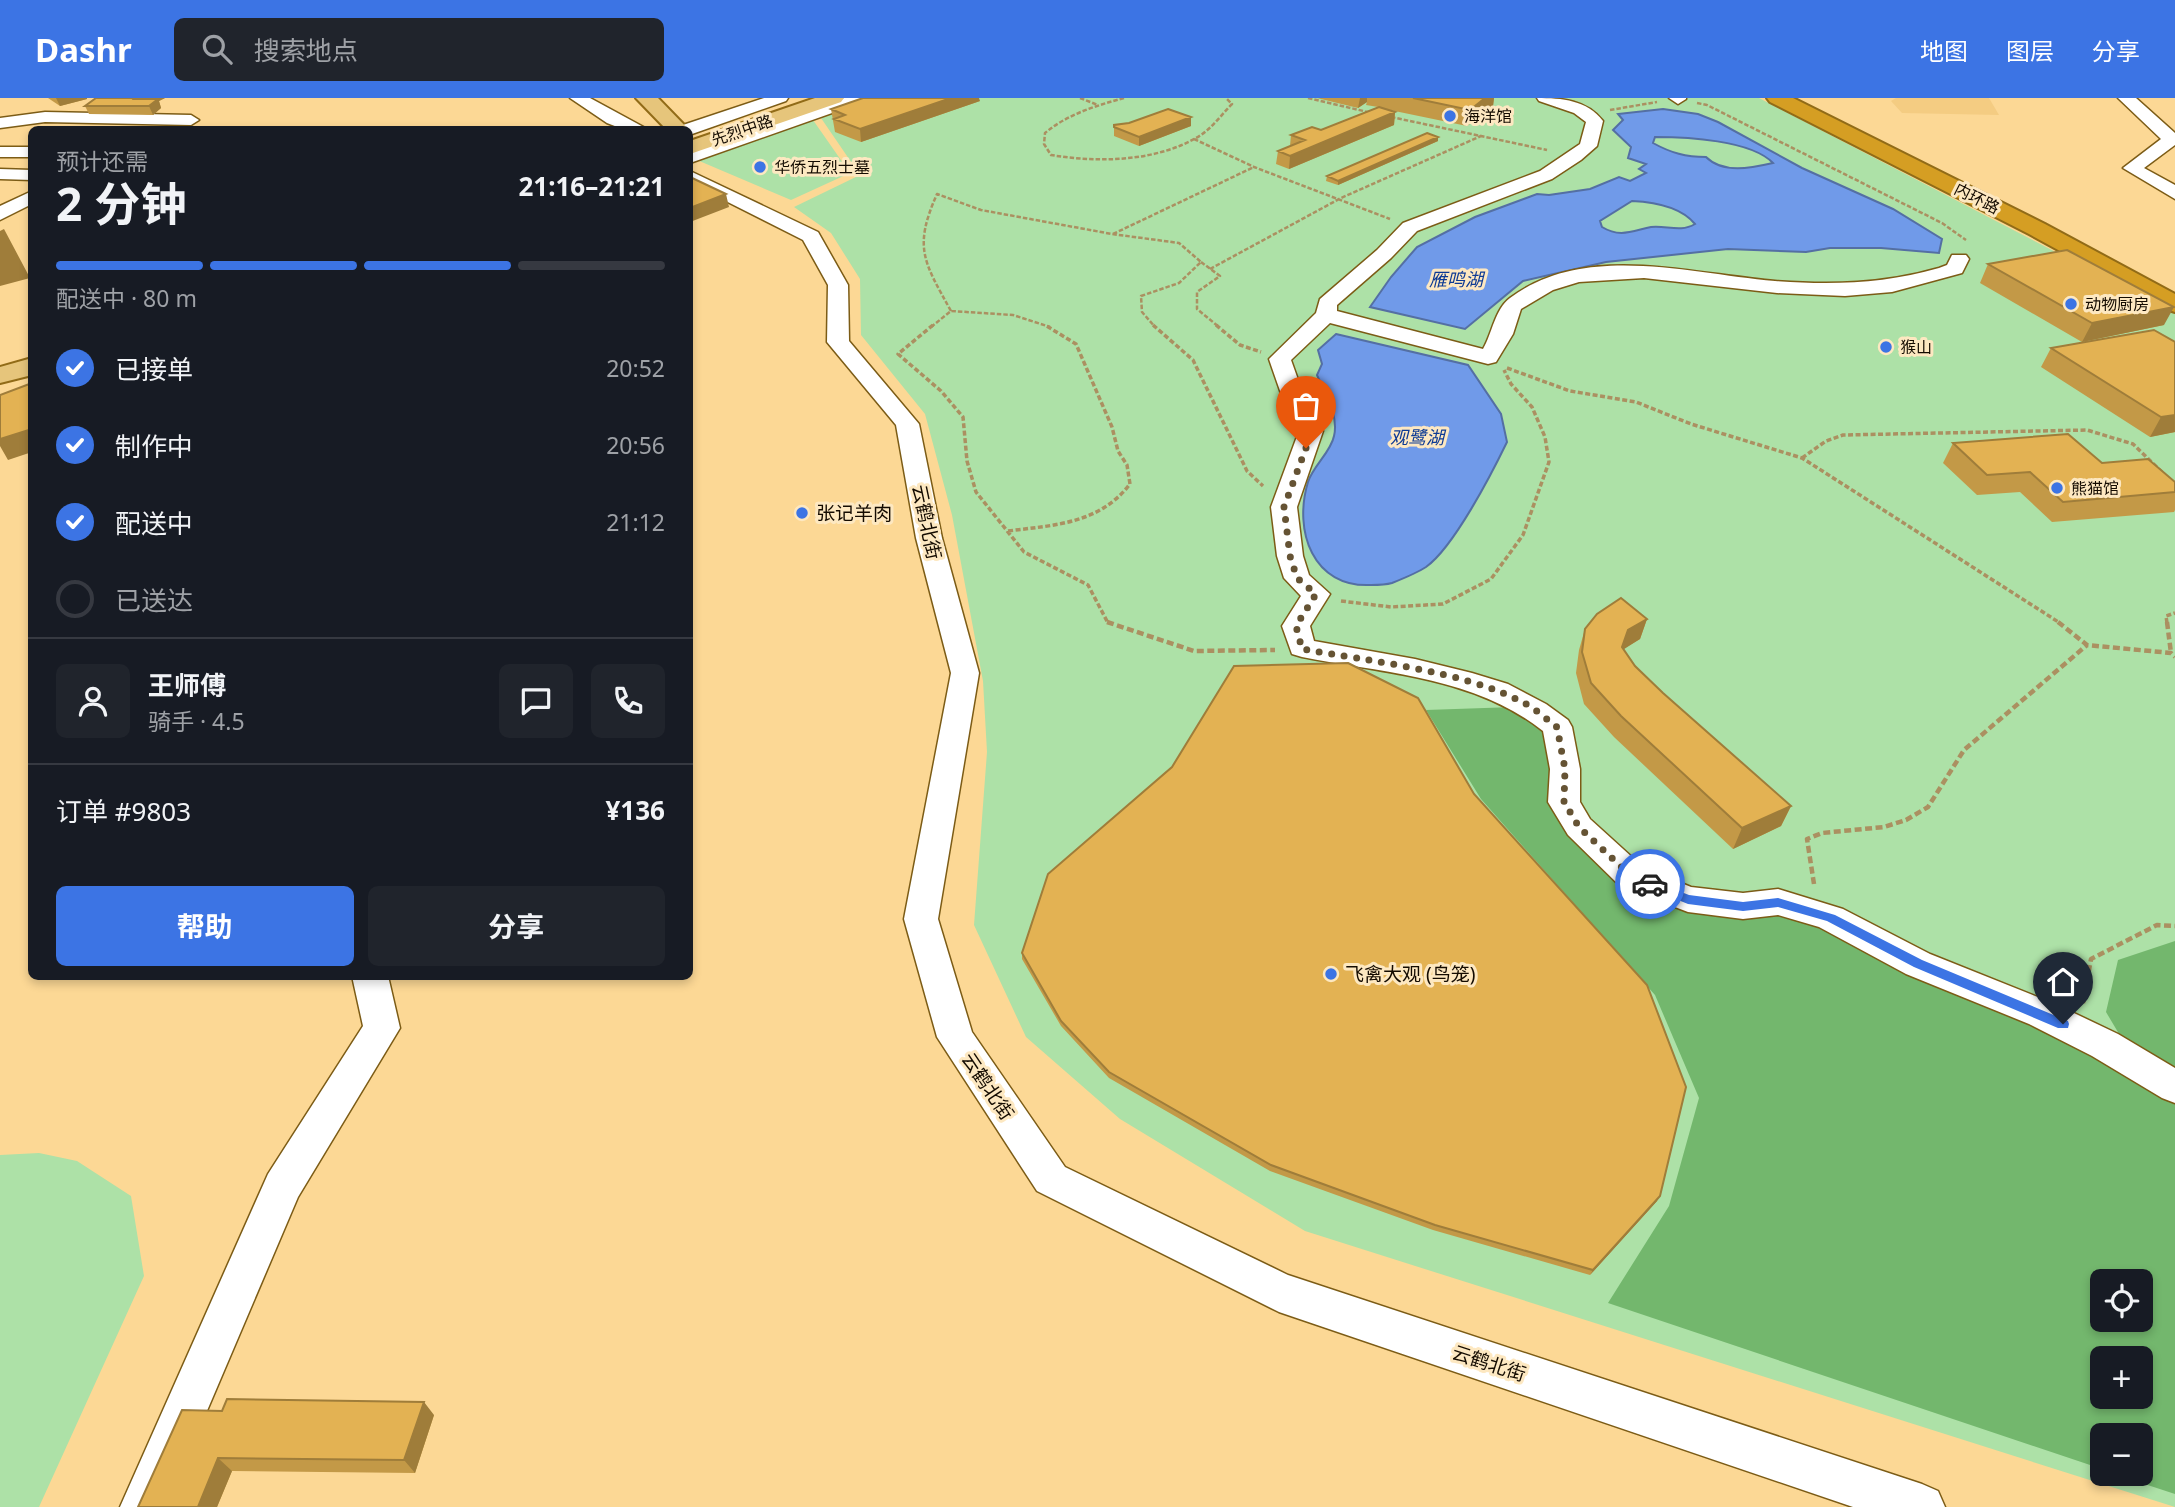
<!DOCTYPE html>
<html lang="zh">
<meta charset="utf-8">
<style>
:root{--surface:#171b24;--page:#20242c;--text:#f1f3f6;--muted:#9ea1a6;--line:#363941;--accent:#3c74e4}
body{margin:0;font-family:"Noto Sans","Noto Sans SC",sans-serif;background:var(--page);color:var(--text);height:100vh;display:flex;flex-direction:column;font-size:26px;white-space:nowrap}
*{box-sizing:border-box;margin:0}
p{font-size:23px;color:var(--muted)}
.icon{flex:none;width:38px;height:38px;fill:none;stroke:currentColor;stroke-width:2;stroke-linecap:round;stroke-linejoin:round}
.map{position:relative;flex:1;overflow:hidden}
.side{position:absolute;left:28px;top:28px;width:665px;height:854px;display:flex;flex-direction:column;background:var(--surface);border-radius:10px;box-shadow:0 4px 10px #0003}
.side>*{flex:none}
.tools{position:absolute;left:2090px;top:1171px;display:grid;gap:14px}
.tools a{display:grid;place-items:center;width:63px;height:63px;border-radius:10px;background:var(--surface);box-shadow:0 4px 10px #0003;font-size:35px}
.pin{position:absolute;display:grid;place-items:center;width:60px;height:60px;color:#fff;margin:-72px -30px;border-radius:50% 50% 50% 0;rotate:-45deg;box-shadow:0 0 7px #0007}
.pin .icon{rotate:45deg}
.courier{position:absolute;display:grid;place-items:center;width:70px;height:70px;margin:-35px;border:5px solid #3c74e4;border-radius:50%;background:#fff;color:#222;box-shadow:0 2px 9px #0007}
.head em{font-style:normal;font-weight:700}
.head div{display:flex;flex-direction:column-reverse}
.head{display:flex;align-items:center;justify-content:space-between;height:119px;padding:0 28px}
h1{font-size:46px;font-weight:700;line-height:52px}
.bar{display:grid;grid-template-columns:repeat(4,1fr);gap:10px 7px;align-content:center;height:84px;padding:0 28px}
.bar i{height:9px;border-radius:5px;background:var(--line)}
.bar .on{background:var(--accent)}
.bar p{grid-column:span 4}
.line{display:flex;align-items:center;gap:18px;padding:0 28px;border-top:2px solid var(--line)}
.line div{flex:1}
.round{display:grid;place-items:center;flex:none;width:74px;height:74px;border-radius:10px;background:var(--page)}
ol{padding:0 28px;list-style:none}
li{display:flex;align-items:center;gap:21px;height:77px}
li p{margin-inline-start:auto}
li .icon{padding:7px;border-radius:50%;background:var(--accent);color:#fff;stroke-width:4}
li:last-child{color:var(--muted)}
li i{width:38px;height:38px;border:4px solid var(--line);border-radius:50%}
.cta{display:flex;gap:14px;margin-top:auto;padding:14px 28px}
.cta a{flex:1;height:80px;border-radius:10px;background:var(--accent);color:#fff;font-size:28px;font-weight:700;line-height:80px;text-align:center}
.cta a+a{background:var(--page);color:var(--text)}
header{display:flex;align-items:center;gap:42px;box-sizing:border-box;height:98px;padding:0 35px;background:var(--accent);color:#fff}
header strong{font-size:33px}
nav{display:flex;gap:38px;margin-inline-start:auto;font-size:24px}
.search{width:490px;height:63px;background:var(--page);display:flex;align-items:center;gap:18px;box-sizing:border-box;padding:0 24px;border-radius:10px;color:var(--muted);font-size:26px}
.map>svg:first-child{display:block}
.built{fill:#f4cc82}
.green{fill:#ade1a7;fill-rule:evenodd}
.forest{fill:#73b76d;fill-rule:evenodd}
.water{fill:#709ae9;stroke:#546fa3;stroke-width:2;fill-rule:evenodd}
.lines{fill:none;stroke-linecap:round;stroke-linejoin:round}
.minor-casing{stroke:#7c5c16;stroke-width:3}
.major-casing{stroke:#916b17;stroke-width:4}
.highway-casing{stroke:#916b17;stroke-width:4}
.path-far2{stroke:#ab9061;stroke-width:2.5;stroke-dasharray:4.5 2;stroke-linecap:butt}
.path-far1{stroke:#ab9061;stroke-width:3.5;stroke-dasharray:5 2.5;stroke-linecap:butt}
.path{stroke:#ab9061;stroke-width:4.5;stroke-dasharray:7 3.5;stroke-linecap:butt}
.minor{fill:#fff;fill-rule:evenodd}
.major{fill:#e6c57b;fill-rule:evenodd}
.highway{fill:#d59e23;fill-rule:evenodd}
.wall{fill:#c39947}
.shaded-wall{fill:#9f7d3a}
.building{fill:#e3b253;stroke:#9f7d3a;stroke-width:2}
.route{fill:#3c74e4}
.done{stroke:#655334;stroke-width:7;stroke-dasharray:0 12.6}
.poi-dot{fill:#3c74e4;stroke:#fde8c1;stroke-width:2.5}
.labels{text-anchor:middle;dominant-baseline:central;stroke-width:6;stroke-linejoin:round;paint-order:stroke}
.far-poi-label{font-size:16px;fill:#140b00;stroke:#fde8c1;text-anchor:start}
.far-street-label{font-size:16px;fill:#140b00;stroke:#fde8c1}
.far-water-label{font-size:18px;font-style:italic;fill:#0d3a94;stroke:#fde8c1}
.poi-label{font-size:19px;fill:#140b00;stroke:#fde8c1;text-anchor:start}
.street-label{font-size:19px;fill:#140b00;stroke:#fde8c1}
</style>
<header>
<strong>Dashr</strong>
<div class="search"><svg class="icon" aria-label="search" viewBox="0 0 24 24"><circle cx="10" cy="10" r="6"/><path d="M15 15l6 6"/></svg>搜索地点</div>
<nav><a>地图</a><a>图层</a><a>分享</a></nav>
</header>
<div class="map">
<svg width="2175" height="1409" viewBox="0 0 2175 1409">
<rect width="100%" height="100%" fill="#fcd895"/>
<!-- built -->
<path class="built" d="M1896,0H1989L1999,17L1902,15L1891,3Z"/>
<!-- green -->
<path class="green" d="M878,0H1759L2175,216V1409L1305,1133L1120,1021L1026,939L974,827L987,654L983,583L952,417L925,316L861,237L860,181L831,135L794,109L860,77L821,20ZM2102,1183H2140V1222H2102ZM2102,1260H2140V1298H2102ZM2102,1337H2140V1376H2102Z
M813,22L850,75L791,102L697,62Z
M39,1055L77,1063L131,1098L144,1178L39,1409H0V1057Z"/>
<!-- forest -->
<path class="forest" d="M1514,609L1550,630L1549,708L1624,783L1783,811L2175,992V1396L2114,1376H2140V1337H2102V1371L1608,1205L1669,1108L1699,1000L1655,897L1481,701L1426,612ZM2102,1183H2140V1222H2102ZM2102,1260H2140V1298H2102Z
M2175,843V971L2125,946L2106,914L2118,862Z"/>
<!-- water -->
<path class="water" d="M1663,11L1698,16L1718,24L1802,70L1893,111L1942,141L1939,155L1881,150H1830L1806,154L1728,151L1606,164L1523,183L1465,231L1370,209L1391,179L1417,149L1475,119L1537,96L1549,97L1590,91L1619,79L1630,83L1646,75L1639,71L1646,66L1628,60L1631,49L1613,32L1623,22L1618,16ZM1655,39C1686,39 1751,42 1773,65C1751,70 1723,76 1706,59C1686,59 1671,55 1653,45ZM1632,103C1653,104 1681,109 1695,126C1680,135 1666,127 1651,129C1632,133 1620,140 1602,129L1600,123Z
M1336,236L1468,267L1501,316L1507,344C1492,375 1454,449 1426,469C1417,475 1402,481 1392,485C1385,487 1378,487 1371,487C1313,490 1293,433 1308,384C1313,368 1331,354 1334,338C1339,317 1325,296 1317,277L1322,266L1318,252Z"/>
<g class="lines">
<!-- minor casing -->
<g class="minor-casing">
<path id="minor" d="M570,0H590L649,32H625L607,25Z
M764,0H788L786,3L692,36H690V32H678L680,28Z
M844,0H868L866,3L690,65V54Z
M1537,0C1562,0 1587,2 1603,23L1597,48L1581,62L1552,81L1417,133L1391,160L1337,207V213L1483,251C1492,236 1495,211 1510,200C1585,144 1690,176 1775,183C1831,187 1884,186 1939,170L1947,167L1952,157H1966L1969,161L1962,175L1892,194L1845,198L1777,195L1644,180L1579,184L1553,192L1521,211L1513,236L1496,264L1488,266L1330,225L1291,262L1307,307L1323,333L1297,409L1303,458L1309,477L1330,496L1310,528L1314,543L1415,561L1472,575L1508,586L1546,606L1568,622L1572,629L1580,671V704L1590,721L1644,770L1691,789L1743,795L1778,791L1843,811L1930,856L2055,906L2118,936L2175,970V1005L2162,1000L2092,958L2029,926L1906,876L1819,829L1778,817L1743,821L1688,814L1620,788L1568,737L1548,704L1550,671L1543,633C1475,579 1384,575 1302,559L1292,556L1282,528L1301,498L1284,480L1277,458L1271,409L1299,333L1285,307L1269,261L1316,215L1320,201L1377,152L1403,125L1540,73L1580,46L1586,24L1574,15L1539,3Z
M1669,0H1686V1L1678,6Z
M2118,0H2136L2175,35V47L2144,70L2175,87V101L2123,70L2161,41Z
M45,14L191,17L199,22L191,27L45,24L0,30V20Z
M0,49H32V59H0Z
M0,71L32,72V82L0,81Z
M690,73L818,134L848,187L849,243L919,326L942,440L979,575L938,821L972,934L1065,1069L1288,1177L1922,1386L1938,1393L1945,1409H1853L1279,1214L1037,1093L937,939L904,821L951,575L916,440L896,327L827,244L828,187L803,142L690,85Z
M32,93V106L0,122V108Z
M352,878H388L400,930L298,1099L166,1409H120L268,1076L363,928Z"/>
</g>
<!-- major casing -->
<g class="major-casing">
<path id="major" d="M636,0H658L689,32H667Z
M815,0H844L841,4L690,56V43Z
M32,260V277L0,285V269Z"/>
</g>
<!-- highway casing -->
<g class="highway-casing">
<path id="highway" d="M1767,0H1793L2045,126L2175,196V214L2166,211L2029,136L1770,4Z"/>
</g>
<!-- path-far2 -->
<path class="path-far2" d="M1080,0L1098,7
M1124,0C1095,8 1068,16 1045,35L1044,46L1051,57C1099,65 1158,64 1201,37C1213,29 1222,16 1232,6L1226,0
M1308,0L1372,15
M1697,5L1707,7L1942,125L1966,142
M1610,12L1657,4
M1391,19L1547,52
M1194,41L1254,69L1390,121
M1113,136L1254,69
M1201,164L1220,178L1197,194V211L1219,229
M1210,171L1341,100L1481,38
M951,213C924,164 913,150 937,96L981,112L1112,136L1179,145L1201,164L1179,185L1141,198L1142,214L1155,229
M931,229L951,213L1013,217L1050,229"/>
<!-- path-far1 -->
<path class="path-far1" d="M933,227L898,256L941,293L963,319L967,363L976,394L1024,454L1088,487L1108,525
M1153,227L1193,262L1247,373L1263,388
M1216,227L1240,247L1261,254
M1507,270L1570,293L1636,304L1691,326L1802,360L2060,525
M1802,360L1826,343L1843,337L2087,332L2133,346L2168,380
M1008,433C1055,427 1099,426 1130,386L1127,367L1118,353L1112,329L1076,246L1045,227
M1341,503L1391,509L1443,506L1491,481L1523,437L1549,364L1545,339L1532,309L1511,286L1504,272
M2167,525L2166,518L2175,515"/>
<!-- path -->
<path class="path" d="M1107,524L1194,553L1275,552
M2058,524L2087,547L2171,555L2175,559
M2167,524L2171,555
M1814,786L1807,741L1822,735L1884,729L1906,722L1928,709L1964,652L2087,547
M2083,905L2091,861L2157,827L2175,828"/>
<!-- minor -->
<use href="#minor" class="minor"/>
<!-- major -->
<use href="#major" class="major"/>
<!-- highway -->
<use href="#highway" class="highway"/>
</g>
<!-- wall -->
<path class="wall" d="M48,0H87V1L60,8Z
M96,0H165L159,3L161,10L153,17L89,16L85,8Z
M1317,0H1494L1493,8L1467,28L1385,11L1395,14L1394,27L1289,71L1276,66L1278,53L1290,48L1291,37L1321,32L1378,9L1366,7L1367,4L1358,10Z
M980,3L861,44L835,34L831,11Z
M1191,28L1139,48L1114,38V29Z
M1438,39V43L1338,87L1326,83L1327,78Z
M1988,166L2164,227L2082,244L1980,185Z
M2154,232L2175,334L2150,339L2041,269L2051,250Z
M1953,345L2102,365L2175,384V412L2174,414L2052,424L2020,394L1977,397L1943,365Z
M1647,521L1640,541L1623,551L1635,568L1663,595L1791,708L1781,728L1733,751L1614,639L1584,606L1576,575L1579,552L1585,531Z
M1022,855L1657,1103L1590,1177L1433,1132L1270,1073L1109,980L1061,928L1022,861Z
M182,1312L434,1317L415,1375L232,1373L217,1409H138Z"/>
<!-- shaded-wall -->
<path class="shaded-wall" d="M56,0H87V1L60,8Z
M135,0H165L159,3L161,10L153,17L149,8H137Z
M951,0H979L980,3L861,44L860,31Z
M1360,0H1367V4L1358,10Z
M1485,0H1494L1493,8L1467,28L1470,12Z
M1395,14L1394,27L1289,71L1290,58Z
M1191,19V28L1139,48V39Z
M1438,39V43L1338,87V83Z
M726,96L729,109L690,124V110Z
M4,131L30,180L0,188V133Z
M2174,209L2164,227L2082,244L2092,225Z
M2175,317V334L2150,339L2161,319Z
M32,331V354L8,362L0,348V341Z
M1647,521L1640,541L1621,553L1628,532Z
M1791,708L1781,728L1733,751L1742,730Z
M1660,1098L1657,1103L1590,1177L1593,1172Z
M424,1304L434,1317L415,1375L404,1362Z
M218,1360L232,1373L217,1409H198Z"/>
<!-- building -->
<path class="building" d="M96,0H135L134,1H158L149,8H85Z
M863,0H951L860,31L834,21L845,17L831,11Z
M1413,0H1485L1470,12Z
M1379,9L1395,14L1290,58L1278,53L1305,42L1291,37L1312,29L1321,32Z
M1168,11L1191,19L1139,39L1114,29V27L1129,25Z
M1427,35L1438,39L1338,83L1327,78Z
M690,79L726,96L690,110Z
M2067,152L2174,209L2092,225L1988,166Z
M2154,232L2175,244V317L2161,319L2051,250Z
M32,285V331L0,341V297Z
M2068,336L2102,365L2148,361L2175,384V394L2063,404L2030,374L1987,377L1953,345Z
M1621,500L1647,521L1628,532L1622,549L1635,568L1663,595L1791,708L1742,730L1621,618L1591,585L1582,554L1585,531L1597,516Z
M1348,565L1418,600L1474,696L1647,887L1686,989L1660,1098L1593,1172L1435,1127L1271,1067L1109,974L1061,923L1022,855L1048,776L1172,669L1234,568Z
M227,1301L424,1304L404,1362L218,1360L198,1409H138L182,1312L222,1313Z"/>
<!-- route -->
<path class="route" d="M1650,782L1689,797L1743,804L1778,800L1835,817L1922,862L2068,923L2069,926L2068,930H2058L1914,869L1827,823L1778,809L1743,813L1688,806L1646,789L1644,786Z"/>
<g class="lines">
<!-- done -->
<path class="done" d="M1306,350L1284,409L1290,458L1297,480L1316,496L1296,528L1302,551C1368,563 1464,573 1522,604C1535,610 1546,621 1557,629L1565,671L1564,704L1579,729L1632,779L1650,786"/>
</g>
<!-- markers -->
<g class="poi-dot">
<circle cx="1450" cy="18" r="7"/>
<circle cx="760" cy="69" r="7"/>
<circle cx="2071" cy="206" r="7"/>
<circle cx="1886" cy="249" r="7"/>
<circle cx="2057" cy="390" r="7"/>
<circle cx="802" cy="415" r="7"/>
<circle cx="1331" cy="876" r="7"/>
</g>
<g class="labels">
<!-- far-poi labels -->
<g class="far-poi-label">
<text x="1464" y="18">海洋馆</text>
<text x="774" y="69">华侨五烈士墓</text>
<text x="2085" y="206">动物厨房</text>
<text x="1900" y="249">猴山</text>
<text x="2071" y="390">熊猫馆</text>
</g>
<!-- far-street labels -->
<g class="far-street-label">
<text transform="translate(742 32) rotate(-19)">先烈中路</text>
<text transform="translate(1977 100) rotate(27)">内环路</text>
</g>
<!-- far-water labels -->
<g class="far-water-label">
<text x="1456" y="181">雁鸣湖</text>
<text x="1417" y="339">观鹭湖</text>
</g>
<!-- poi labels -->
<g class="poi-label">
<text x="816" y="415">张记羊肉</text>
<text x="1345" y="876">飞禽大观 (鸟笼)</text>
</g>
<!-- street labels -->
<g class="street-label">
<text transform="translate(927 424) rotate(78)">云鹤北街</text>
<text transform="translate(988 988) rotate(56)">云鹤北街</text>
<text transform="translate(1489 1265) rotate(18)">云鹤北街</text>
</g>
</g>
</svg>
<div class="tools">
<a><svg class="icon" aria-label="locate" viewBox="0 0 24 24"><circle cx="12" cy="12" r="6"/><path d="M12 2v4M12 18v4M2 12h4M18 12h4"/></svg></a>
<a>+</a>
<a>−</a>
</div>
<div class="pin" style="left:1306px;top:350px;background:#ea580c"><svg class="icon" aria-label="bag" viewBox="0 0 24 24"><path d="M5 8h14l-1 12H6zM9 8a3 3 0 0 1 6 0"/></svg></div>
<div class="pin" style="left:2063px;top:926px;background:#1f2937"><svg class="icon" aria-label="home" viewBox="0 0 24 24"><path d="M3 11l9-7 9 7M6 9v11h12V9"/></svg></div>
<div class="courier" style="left:1650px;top:786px"><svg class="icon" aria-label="car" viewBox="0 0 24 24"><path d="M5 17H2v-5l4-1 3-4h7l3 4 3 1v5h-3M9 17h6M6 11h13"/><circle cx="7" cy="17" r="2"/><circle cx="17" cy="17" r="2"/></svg></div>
<section class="side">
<div class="head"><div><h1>2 分钟</h1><p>预计还需</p></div><em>21:16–21:21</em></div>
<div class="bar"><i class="on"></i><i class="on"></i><i class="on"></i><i></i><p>配送中 · 80 m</p></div>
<ol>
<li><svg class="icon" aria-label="check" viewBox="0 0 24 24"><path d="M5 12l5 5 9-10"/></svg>已接单<p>20:52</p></li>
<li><svg class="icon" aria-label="check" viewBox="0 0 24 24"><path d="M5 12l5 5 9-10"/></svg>制作中<p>20:56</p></li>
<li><svg class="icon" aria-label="check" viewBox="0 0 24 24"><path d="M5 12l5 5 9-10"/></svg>配送中<p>21:12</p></li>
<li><i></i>已送达</li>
</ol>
<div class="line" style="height:126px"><a class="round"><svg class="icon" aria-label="person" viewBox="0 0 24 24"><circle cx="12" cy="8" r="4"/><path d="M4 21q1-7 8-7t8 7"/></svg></a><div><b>王师傅</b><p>骑手 · 4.5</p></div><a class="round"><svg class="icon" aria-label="chat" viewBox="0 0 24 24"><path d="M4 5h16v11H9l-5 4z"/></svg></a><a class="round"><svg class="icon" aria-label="phone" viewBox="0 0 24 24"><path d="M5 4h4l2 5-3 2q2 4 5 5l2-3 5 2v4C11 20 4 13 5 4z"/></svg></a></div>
<div class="line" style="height:91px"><div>订单 #9803</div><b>¥136</b></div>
<div class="cta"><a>帮助</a><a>分享</a></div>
</section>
</div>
